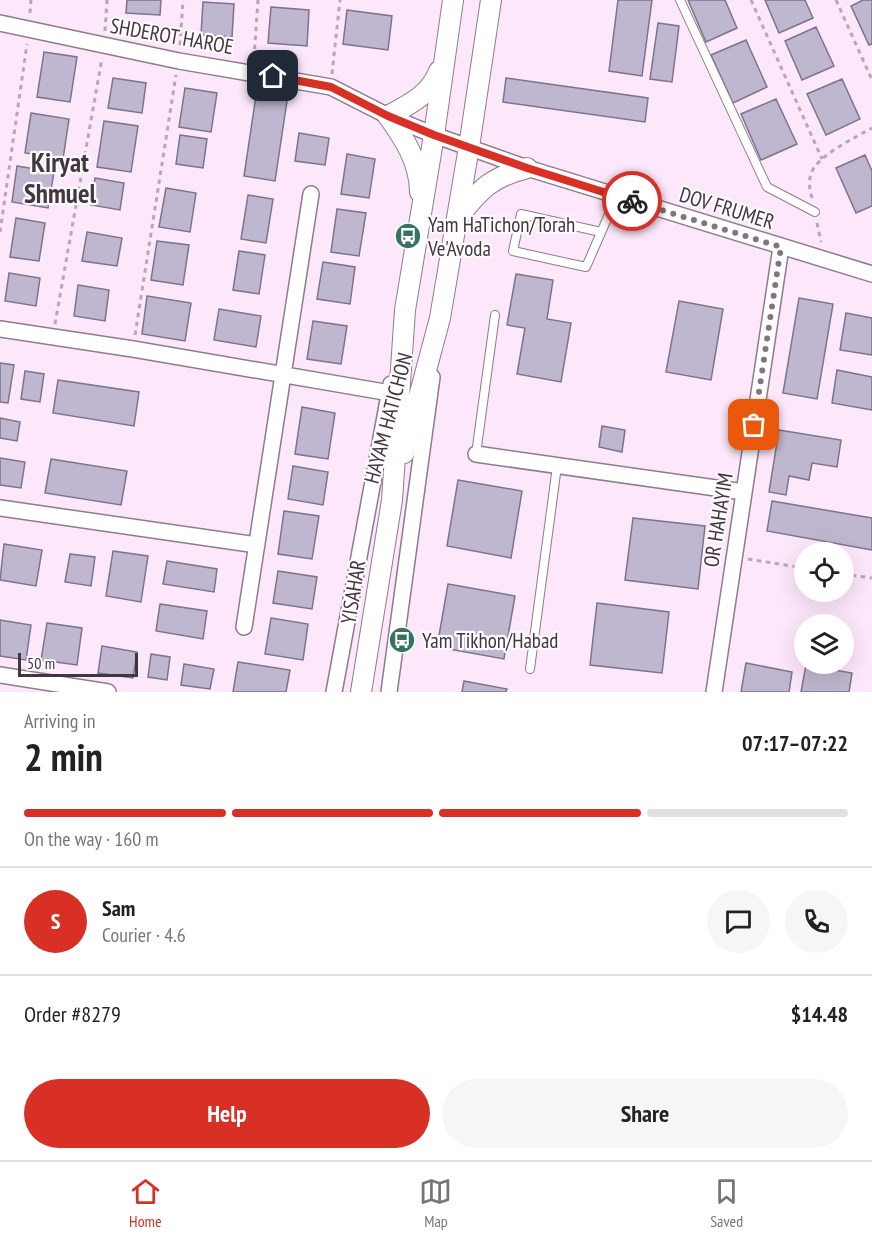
<!DOCTYPE html>
<meta charset="utf-8">
<style>
:root{--surface:#fff;--page:#f6f6f6;--text:#222;--muted:#767676;--line:#e0e0e0;--accent:#d93025}
body{margin:0;font-family:"PT Sans Narrow",sans-serif;background:var(--page);color:var(--text);height:100vh;display:flex;flex-direction:column;font-size:22px;white-space:nowrap}
*{box-sizing:border-box;margin:0}
p{font-size:20px;color:var(--muted)}
.icon{flex:none;width:33px;height:33px;fill:none;stroke:currentColor;stroke-width:2;stroke-linecap:round;stroke-linejoin:round}
.map{position:relative;height:692px;overflow:hidden}
.panel{display:flex;flex-direction:column;background:var(--surface);flex:1}
.panel>*{flex:none}
.controls{position:absolute;left:794px;top:542px;display:grid;gap:12px}
.controls a{display:grid;place-items:center;width:60px;height:60px;border-radius:50%;background:var(--surface);box-shadow:0 6px 24px #0002;font-size:30px}
.scale{position:absolute;left:18px;bottom:15px;width:120px;box-sizing:border-box;padding-left:6px;border:3px solid #41383f;border-top:0;font-size:16px;line-height:21px;white-space:nowrap;color:#41383f;-webkit-text-stroke:4px #fffafe;paint-order:stroke}
.pin{position:absolute;display:grid;place-items:center;width:51px;height:51px;color:#fff;margin:-26px;border-radius:12px;box-shadow:0 3px 9px #0006}
.courier{position:absolute;display:grid;place-items:center;width:60px;height:60px;margin:-30px;border:4px solid #d93025;border-radius:50%;background:#fff;color:#222;box-shadow:0 2px 8px #0007}
.summary em{font-style:normal;font-weight:700}
.summary div{display:flex;flex-direction:column-reverse}
.summary{display:flex;align-items:center;justify-content:space-between;height:102px;padding:0 24px}
h1{font-size:39px;font-weight:700;line-height:45px}
.bar{display:grid;grid-template-columns:repeat(4,1fr);gap:9px 6px;align-content:center;height:72px;padding:0 24px}
.bar i{height:8px;border-radius:4px;background:var(--line)}
.bar .on{background:var(--accent)}
.bar p{grid-column:span 4}
.line{display:flex;align-items:center;gap:15px;padding:0 24px;border-top:2px solid var(--line)}
.line div{flex:1}
.round{display:grid;place-items:center;flex:none;width:63px;height:63px;border-radius:32px;background:var(--page)}
.action{display:flex;gap:12px;margin-top:auto;padding:12px 24px}
.action a{flex:1;height:69px;border-radius:36px;background:var(--accent);color:#fff;font-size:24px;font-weight:700;line-height:69px;text-align:center}
.action a+a{background:var(--page);color:var(--text)}
.dock{display:flex;justify-content:space-around;align-items:center;height:84px;border-top:2px solid var(--line);background:var(--surface);font-size:16px;color:var(--muted)}
.dock a{display:grid;justify-items:center;gap:3px}
.dock .on{color:var(--accent)}
.map>svg:first-child{display:block}
.building{fill:#beb7cf;stroke:#7b748b;stroke-width:1.5}
.lines{fill:none;stroke-linecap:round;stroke-linejoin:round}
.service-casing{stroke:#8f7b8c;stroke-width:10}
.minor-casing{stroke:#8f7b8c;stroke-width:18}
.tertiary-casing{stroke:#8f7b8c;stroke-width:22}
.path{stroke:#b8a7b5;stroke-width:3;stroke-dasharray:4.5 4.5;stroke-linecap:butt}
.service{stroke:#fff;stroke-width:8}
.minor{stroke:#fff;stroke-width:15}
.tertiary{stroke:#fff;stroke-width:20}
.done{stroke:#837580;stroke-width:6;stroke-dasharray:0 10.8}
.route{stroke:#d93025;stroke-width:8}
.labels{text-anchor:middle;dominant-baseline:central;stroke-width:4.5;stroke-linejoin:round;paint-order:stroke}
.street-label{font-size:21px;fill:#41383f;stroke:#fffafe}
.poi-label{font-size:21px;fill:#41383f;stroke:#fffafe;text-anchor:start}
.district-label{font-size:27px;font-weight:bold;fill:#41383f;stroke:#fffafe}
</style>
<div class="map">
<svg width="872" height="692" viewBox="0 0 872 692">
<rect width="100%" height="100%" fill="#fde7fa"/>
<!-- building -->
<path class="building" d="M127,0H161L160,15L126,13Z
M618,0H652L642,76L609,71Z
M688,0H725L737,28L706,42Z
M765,0H805L813,18L779,33Z
M863,0H872V44L869,45L851,6Z
M203,2L234,4L232,37L201,35Z
M271,7L309,10L307,46L268,43Z
M347,10L392,16L388,50L343,44Z
M658,23L679,26L672,82L650,79Z
M816,27L834,66L802,80L785,41Z
M746,40L767,87L733,103L711,55Z
M44,52L77,57L70,102L37,97Z
M113,78L146,83L142,113L108,108Z
M506,78L648,98L645,122L503,102Z
M842,79L860,119L826,135L807,94Z
M185,88L217,93L211,132L179,127Z
M257,89L288,94L275,181L244,176Z
M776,99L797,144L761,160L741,114Z
M31,113L69,119L63,159L25,153Z
M104,121L138,126L131,172L97,167Z
M299,133L329,138L325,165L295,161Z
M180,135L207,139L203,168L176,164Z
M347,154L375,159L369,198L341,194Z
M865,155L872,171V206L856,213L836,168Z
M17,166L54,172L48,208L12,202Z
M95,178L124,183L120,210L91,205Z
M166,188L196,193L190,232L159,227Z
M248,195L273,199L266,243L241,239Z
M337,209L366,213L359,256L331,252Z
M16,218L45,223L39,261L10,257Z
M87,232L122,238L117,266L82,261Z
M157,241L189,245L183,285L151,280Z
M239,251L265,255L259,294L233,290Z
M323,262L355,267L350,304L317,299Z
M9,273L40,278L36,306L5,301Z
M516,274L553,280L547,319L571,323L561,382L517,374L525,328L507,325Z
M78,285L109,290L105,321L74,316Z
M147,296L191,303L185,341L142,334Z
M799,298L833,304L817,399L783,393Z
M679,301L723,309L711,380L666,372Z
M219,309L261,316L256,347L214,340Z
M846,313L872,318V355L840,350Z
M313,321L347,326L341,364L307,359Z
M0,363L14,365L8,403L0,402Z
M837,370L872,377V410L832,403Z
M25,371L44,374L40,402L21,399Z
M58,380L139,392L134,426L53,413Z
M302,407L335,413L328,459L295,454Z
M0,418L20,422L17,441L0,438Z
M602,426L625,430L622,452L599,447Z
M779,430L841,440L837,467L812,463L809,480L789,476L786,495L769,492Z
M0,458L25,462L21,488L0,485Z
M51,459L127,471L121,505L45,493Z
M293,466L328,472L323,505L288,499Z
M458,480L522,491L511,558L447,546Z
M772,501L872,518V550L767,531Z
M284,511L319,516L312,559L278,554Z
M633,518L705,526L698,589L625,580Z
M4,544L42,550L36,586L0,580Z
M113,551L148,556L141,602L106,596Z
M70,554L95,557L91,586L65,582Z
M167,561L217,569L214,592L163,584Z
M278,571L317,577L312,609L273,603Z
M448,584L515,596L504,659L437,647Z
M597,603L669,612L662,673L590,665Z
M160,604L207,611L203,639L156,631Z
M271,618L308,624L303,660L265,654Z
M0,620L31,625L26,660L0,656Z
M47,623L82,628L77,665L41,660Z
M102,646L137,652L133,678L98,673Z
M151,654L170,657L167,680L148,677Z
M238,662L290,670L286,692H233Z
M746,663L792,672L789,692H741Z
M184,664L214,669L210,689L181,685Z
M806,665L852,673L849,692H801Z
M464,681L507,689L506,692H462Z"/>
<g class="lines">
<!-- service casing -->
<g class="service-casing">
<path id="service" d="M680,0L767,187L815,212
M601,232L521,214L513,251L586,267L617,196
M476,454L495,315
M530,669L557,466"/>
</g>
<!-- minor casing -->
<g class="minor-casing">
<path id="minor" d="M0,23L179,61L331,87L388,116L434,135L527,168L872,274
M0,329L133,349L390,393
M476,454L744,492
M0,508L257,545
M244,627L311,194
M0,675L108,692
M334,692L391,384
M389,692L432,377
M714,692L781,247"/>
</g>
<!-- tertiary casing -->
<g class="tertiary-casing">
<path id="tertiary" d="M420,192C420,163 404,138 388,116C410,104 430,95 439,71
M459,216C481,188 492,177 527,168
M404,453L440,318L469,147L491,0
M361,692L392,500L405,310L434,135L453,0"/>
</g>
<!-- path -->
<path class="path" d="M751,0L822,159
M836,0L872,80
M30,13L31,0
M105,31L107,0
M180,45L183,0
M254,58L258,0
M332,74L340,0
M812,198C810,190 808,183 811,174C815,157 856,137 872,128
M817,223L821,242
M0,232L27,44
M55,324L102,58
M135,335L176,75
M748,559L804,568
M843,574L872,578"/>
<!-- service -->
<use href="#service" class="service"/>
<!-- minor -->
<use href="#minor" class="minor"/>
<!-- tertiary -->
<use href="#tertiary" class="tertiary"/>
</g>
<g class="lines">
<!-- done -->
<path class="done" d="M632,201L781,247L754,425"/>
<!-- route -->
<path class="route" d="M273,76L331,87L388,116L434,135L527,168L632,201"/>
</g>
<!-- icons -->
<defs>
<g id="bus-disc" transform="scale(1.35)"><circle r="9.5" fill="#367461" stroke="#fffafe"/><path d="M-5-6H5V4H4V6H2V4H-2V6H-4V4H-5ZM-3.5-4V0h7V-4ZM-3.5 1.2v1.5H-2V1.2ZM2 1.2v1.5H3.5V1.2Z" fill="#fff"/></g>
</defs>
<g fill-rule="evenodd">
<use href="#bus-disc" x="408" y="236"/>
<use href="#bus-disc" x="402" y="640"/>
</g>
<g class="labels">
<!-- street labels -->
<g class="street-label">
<text transform="translate(172 36) rotate(10)">SHDEROT HAROE</text>
<text transform="translate(727 208) rotate(17)">DOV FRUMER</text>
<text transform="translate(388 418) rotate(-75)">HAYAM HATICHON</text>
<text transform="translate(718 520) rotate(-81)">OR HAHAYIM</text>
<text transform="translate(353 592) rotate(-81)">YISAHAR</text>
</g>
<!-- poi labels -->
<g class="poi-label">
<text x="428" y="224">Yam HaTichon/Torah<tspan x="428" dy="24">Ve'Avoda</tspan></text>
<text x="422" y="640">Yam Tikhon/Habad</text>
</g>
<!-- district labels -->
<g class="district-label">
<text x="60" y="162">Kiryat<tspan x="60" dy="31">Shmuel</tspan></text>
</g>
</g>
</svg>
<div class="controls">
<a><svg class="icon" aria-label="locate" viewBox="0 0 24 24"><circle cx="12" cy="12" r="6"/><path d="M12 2v4M12 18v4M2 12h4M18 12h4"/></svg></a>
<a><svg class="icon" aria-label="layers" viewBox="0 0 24 24"><path d="M12 4l9 5-9 5-9-5zM3 14l9 5 9-5"/></svg></a>
</div>
<div class="scale">50 m</div>
<div class="pin" style="left:754px;top:425px;background:#ea580c"><svg class="icon" aria-label="bag" viewBox="0 0 24 24"><path d="M5 8h14l-1 12H6zM9 8a3 3 0 0 1 6 0"/></svg></div>
<div class="pin" style="left:273px;top:76px;background:#1f2937"><svg class="icon" aria-label="home" viewBox="0 0 24 24"><path d="M3 11l9-7 9 7M6 9v11h12V9"/></svg></div>
<div class="courier" style="left:632px;top:201px"><svg class="icon" aria-label="bike" viewBox="0 0 24 24"><circle cx="6" cy="16" r="4"/><circle cx="18" cy="16" r="4"/><path d="M6 16l4-8h5l3 8M10 8l3 8H6M13 5h3"/></svg></div>
</div>
<section class="panel">
<div class="summary"><div><h1>2 min</h1><p>Arriving in</p></div><em>07:17–07:22</em></div>
<div class="bar"><i class="on"></i><i class="on"></i><i class="on"></i><i></i><p>On the way · 160 m</p></div>
<div class="line" style="height:108px"><b class="round" style="background:var(--accent);color:#fff">S</b><div><b>Sam</b><p>Courier · 4.6</p></div><a class="round"><svg class="icon" aria-label="chat" viewBox="0 0 24 24"><path d="M4 5h16v11H9l-5 4z"/></svg></a><a class="round"><svg class="icon" aria-label="phone" viewBox="0 0 24 24"><path d="M5 4h4l2 5-3 2q2 4 5 5l2-3 5 2v4C11 20 4 13 5 4z"/></svg></a></div>
<div class="line" style="height:78px"><div>Order #8279</div><b>$14.48</b></div>
<div class="action"><a>Help</a><a>Share</a></div>
</section>
<nav class="dock">
<a class="on"><svg class="icon" aria-label="home" viewBox="0 0 24 24"><path d="M3 11l9-7 9 7M6 9v11h12V9"/></svg>Home</a>
<a><svg class="icon" aria-label="map" viewBox="0 0 24 24"><path d="M3 6l6-2 6 2 6-2v14l-6 2-6-2-6 2zM9 4v14M15 6v14"/></svg>Map</a>
<a><svg class="icon" aria-label="saved" viewBox="0 0 24 24"><path d="M7 4h10v16l-5-4-5 4z"/></svg>Saved</a>
</nav>
